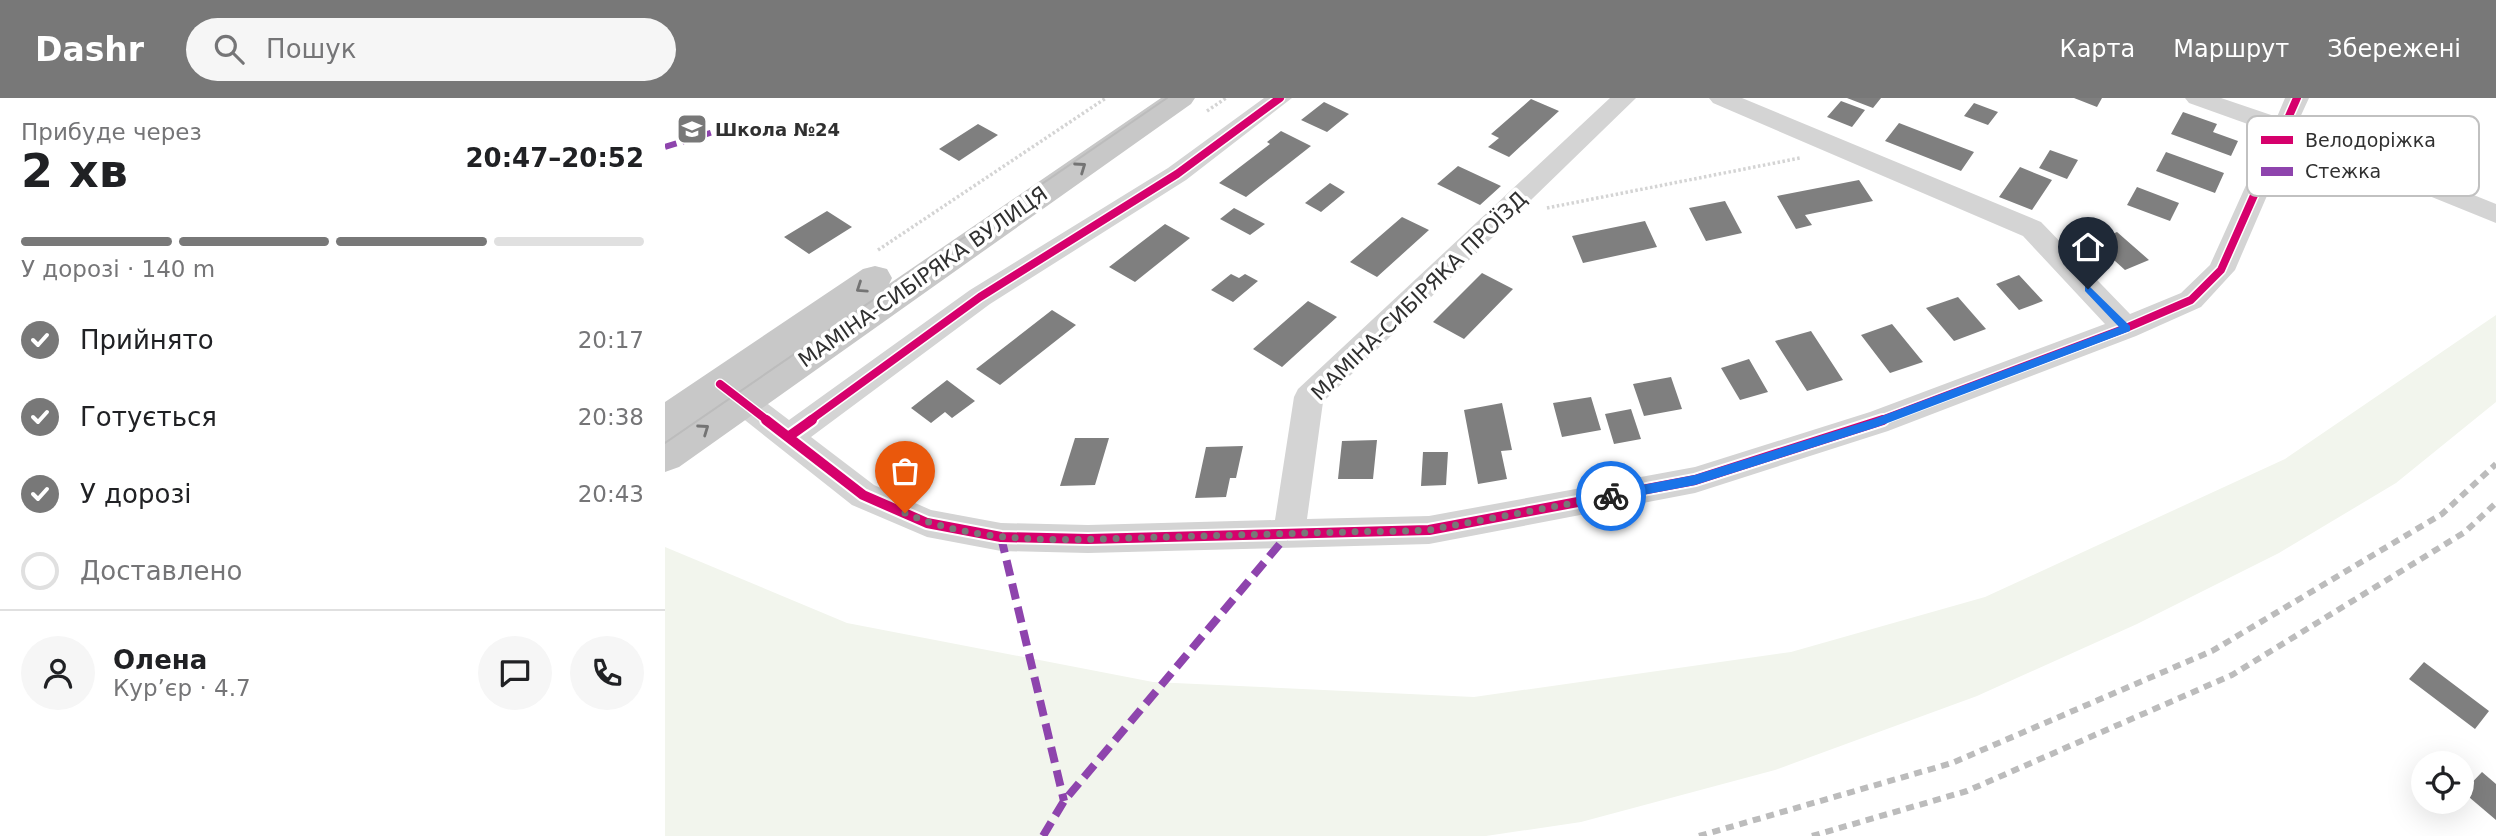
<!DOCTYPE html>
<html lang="uk">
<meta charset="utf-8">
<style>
:root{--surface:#fff;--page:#f6f6f6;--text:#202124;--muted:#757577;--line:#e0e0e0;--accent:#787878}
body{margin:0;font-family:"DejaVu Sans",sans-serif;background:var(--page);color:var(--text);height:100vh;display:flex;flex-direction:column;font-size:26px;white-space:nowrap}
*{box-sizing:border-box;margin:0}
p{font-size:23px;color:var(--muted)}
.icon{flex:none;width:38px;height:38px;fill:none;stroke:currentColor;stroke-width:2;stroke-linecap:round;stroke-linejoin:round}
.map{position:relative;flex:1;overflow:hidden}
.side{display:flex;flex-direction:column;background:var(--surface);width:665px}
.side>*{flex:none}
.fabs{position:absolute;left:1746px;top:653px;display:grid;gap:14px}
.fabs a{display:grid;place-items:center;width:63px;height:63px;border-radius:50%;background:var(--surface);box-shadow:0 7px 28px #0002;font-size:35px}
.pin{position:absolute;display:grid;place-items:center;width:60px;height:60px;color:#fff;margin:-72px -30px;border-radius:50% 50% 50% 0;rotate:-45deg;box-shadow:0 0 7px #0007}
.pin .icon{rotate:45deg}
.courier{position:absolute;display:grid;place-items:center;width:70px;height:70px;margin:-35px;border:5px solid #1a73e8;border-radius:50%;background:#fff;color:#222;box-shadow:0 2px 9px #0007}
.summary em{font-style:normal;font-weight:800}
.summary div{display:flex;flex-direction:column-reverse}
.summary{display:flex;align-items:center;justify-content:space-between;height:119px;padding:0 21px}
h1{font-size:46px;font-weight:800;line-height:52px}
.bar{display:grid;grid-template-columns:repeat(4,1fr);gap:10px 7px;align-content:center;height:84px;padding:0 21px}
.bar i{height:9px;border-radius:5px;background:var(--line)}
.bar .active{background:var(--accent)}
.bar p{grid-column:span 4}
.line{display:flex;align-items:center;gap:18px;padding:0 21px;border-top:2px solid var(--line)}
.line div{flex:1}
.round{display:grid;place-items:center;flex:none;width:74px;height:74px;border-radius:37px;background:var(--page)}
ol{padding:0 21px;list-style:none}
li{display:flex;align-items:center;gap:21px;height:77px}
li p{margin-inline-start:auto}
li .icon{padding:7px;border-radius:50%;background:var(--accent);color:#fff;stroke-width:4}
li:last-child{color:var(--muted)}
li i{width:38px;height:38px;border:4px solid var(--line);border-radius:50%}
header{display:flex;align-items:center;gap:42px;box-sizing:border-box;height:98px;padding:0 35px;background:var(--accent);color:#fff}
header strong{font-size:33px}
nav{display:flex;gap:38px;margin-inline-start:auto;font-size:24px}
.search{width:490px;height:63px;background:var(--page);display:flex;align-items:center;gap:18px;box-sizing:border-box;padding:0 24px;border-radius:38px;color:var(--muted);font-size:26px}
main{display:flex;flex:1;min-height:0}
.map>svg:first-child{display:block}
.green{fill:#f2f5ed}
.building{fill:#7f7f7f}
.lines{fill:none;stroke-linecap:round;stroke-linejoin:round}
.path{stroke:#d4d4d4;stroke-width:3.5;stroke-dasharray:2.5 2.5;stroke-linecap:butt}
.minor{fill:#d4d4d4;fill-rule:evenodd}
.major{fill:#c8c8c8;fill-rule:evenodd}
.tram{stroke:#bcbcbc;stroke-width:2}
.rail{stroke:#bcbcbc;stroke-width:6;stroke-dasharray:8 6;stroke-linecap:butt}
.quiet-far1{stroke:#8e44ad;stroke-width:6;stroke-dasharray:12 6;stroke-linecap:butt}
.quiet{stroke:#8e44ad;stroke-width:8;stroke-dasharray:16 8;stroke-linecap:butt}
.cycleway-far1-casing{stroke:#fff;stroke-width:11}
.cycleway-casing{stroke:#fff;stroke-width:14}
.cycleway-far1{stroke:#d6006c;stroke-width:8}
.cycleway{stroke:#d6006c;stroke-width:10}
.oneway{stroke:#747474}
.route{fill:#1a73e8}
.done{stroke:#787878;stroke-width:7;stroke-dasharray:0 12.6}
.labels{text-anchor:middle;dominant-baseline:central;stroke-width:7;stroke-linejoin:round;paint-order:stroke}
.far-poi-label{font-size:18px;font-weight:bold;fill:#303030;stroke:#fff;text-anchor:start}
.street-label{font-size:21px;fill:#303030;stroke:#fff}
.key{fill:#fff;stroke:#c1c1c1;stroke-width:2}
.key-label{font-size:19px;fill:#303030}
</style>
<header>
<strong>Dashr</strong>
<div class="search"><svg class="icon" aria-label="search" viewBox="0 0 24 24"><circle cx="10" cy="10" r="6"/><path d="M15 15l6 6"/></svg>Пошук</div>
<nav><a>Карта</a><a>Маршрут</a><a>Збережені</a></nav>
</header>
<main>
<section class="side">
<div class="summary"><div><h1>2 хв</h1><p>Прибуде через</p></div><em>20:47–20:52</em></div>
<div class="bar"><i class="active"></i><i class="active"></i><i class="active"></i><i></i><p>У дорозі · 140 m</p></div>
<ol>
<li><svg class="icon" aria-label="check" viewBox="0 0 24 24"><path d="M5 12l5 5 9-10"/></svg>Прийнято<p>20:17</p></li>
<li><svg class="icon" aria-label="check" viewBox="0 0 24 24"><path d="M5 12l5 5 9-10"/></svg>Готується<p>20:38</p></li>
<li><svg class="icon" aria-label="check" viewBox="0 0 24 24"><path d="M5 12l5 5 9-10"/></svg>У дорозі<p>20:43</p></li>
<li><i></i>Доставлено</li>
</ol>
<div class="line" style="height:126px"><a class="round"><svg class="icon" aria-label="person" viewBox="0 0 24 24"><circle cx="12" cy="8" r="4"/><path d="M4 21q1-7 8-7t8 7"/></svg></a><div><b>Олена</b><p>Кур’єр · 4.7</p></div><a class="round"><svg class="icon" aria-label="chat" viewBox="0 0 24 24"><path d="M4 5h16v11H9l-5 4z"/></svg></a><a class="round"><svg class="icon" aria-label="phone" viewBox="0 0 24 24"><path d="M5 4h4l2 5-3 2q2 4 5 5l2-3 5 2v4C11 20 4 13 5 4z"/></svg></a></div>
</section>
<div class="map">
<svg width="1831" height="738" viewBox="0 0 1831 738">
<rect width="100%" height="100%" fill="#fff"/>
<!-- green -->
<path class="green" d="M1831,217V304L1731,385L1614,455L1472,526L1312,598L1110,672L916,724L821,738H0V449L182,525L488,584L809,599L1126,554L1320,499L1620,361Z"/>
<!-- building -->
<path class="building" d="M1182,0H1216L1208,10Z
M1409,0H1437L1432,9Z
M866,1L894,13L844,59L823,49L834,40L826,36Z
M1176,3L1200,12L1187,29L1162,19Z
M659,4L684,16L662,34L636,22Z
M1309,5L1333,14L1323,27L1299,18Z
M1518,14L1552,26L1548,34L1573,43L1566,58L1506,36Z
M1234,25L1309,54L1296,73L1220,43Z
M313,26L333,37L294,63L274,51Z
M616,33L646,48L581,99L554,85L605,46L602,44Z
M1620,49L1644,58L1647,50L1681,62L1677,71L1695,78L1687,99L1636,81L1633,87L1608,77Z
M1385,52L1413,62L1402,81L1374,70Z
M1501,54L1559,75L1550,95L1491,73Z
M793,68L836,88L815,107L772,86Z
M1355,69L1387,82L1367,112L1334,99Z
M1194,82L1208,103L1140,117L1147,127L1131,131L1112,98Z
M665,85L680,94L656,114L640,105Z
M1472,89L1514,105L1505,123L1462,107Z
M1060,103L1077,135L1041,143L1024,110Z
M569,110L600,126L585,137L555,121Z
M162,113L187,129L144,156L119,139Z
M737,119L764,132L712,179L685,164Z
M980,123L992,149L918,165L907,138Z
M500,126L525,140L470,184L444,169Z
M1452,134L1484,162L1460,172L1429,144Z
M817,175L848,191L799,241L768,224Z
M566,176L574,180L580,176L593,183L568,204L546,192Z
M1354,177L1378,203L1354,212L1331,186Z
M1293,199L1321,231L1289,243L1261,210Z
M643,203L672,219L617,269L588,251Z
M387,212L411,227L335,287L311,271Z
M1227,226L1258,264L1225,275L1196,237Z
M1146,233L1178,282L1142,293L1110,243Z
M1084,261L1103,294L1075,302L1056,270Z
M1006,279L1017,311L979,318L968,286Z
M282,282L310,303L287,320L280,314L266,325L246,310Z
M926,299L936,332L897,339L888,305Z
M837,305L847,352L836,353L842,381L813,386L799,312Z
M966,311L976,341L949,346L940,316Z
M410,340H444L430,387L395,388Z
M712,342L708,381H673L677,343Z
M578,348L571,380H565L561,399L530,400L541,349Z
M758,354H783L781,387L756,388Z
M1759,564L1824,613L1810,631L1744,581Z
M1817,674L1831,686V722L1798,694Z"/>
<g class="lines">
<!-- path -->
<path class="path" d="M542,13L561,0
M882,110L1135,60
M213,152L441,0"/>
<!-- minor -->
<path class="minor" d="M599,0H627L521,82L325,206L146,339L209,387L266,412L336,425L423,427L610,422L629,299L633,291L945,0H971L658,304L642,421L764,418L1030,369L1205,314L1440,226L1358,138L1048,5L1044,0H1077L1376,124L1465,216L1516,195L1545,167L1605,34L1524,5L1520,0H1556L1612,19L1620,0H1644L1632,26L1831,106V125L1626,42L1570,172L1536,209L1471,238L1223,333L1030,395L764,446L423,455L336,453L262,439L187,407L47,296L43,288L47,280L58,276L69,280L124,322L305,192L503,70Z"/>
<!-- major -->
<path class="major" d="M496,0H530L526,6L14,369L0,374V304L198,171L210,168L222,171L227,180L224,186Z"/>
<!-- tram -->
<path class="tram" d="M0,345L502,0"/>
<!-- rail -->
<path class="rail" d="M1034,738L1287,665L1547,553L1777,416L1831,366
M1147,738L1302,693L1567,577L1800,434L1831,405"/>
<!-- quiet-far1 -->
<path class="quiet-far1" d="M0,49L74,26"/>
<!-- quiet -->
<path class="quiet" d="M336,439L399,703
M378,738L399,703L624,435"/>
<!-- cycleway-far1 casing -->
<g class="cycleway-far1-casing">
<path id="cycleway-far1" d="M55,286L103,323
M144,323L315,199L512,76L615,0
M1214,323L1461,230L1526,202L1556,172L1632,0"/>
</g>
<!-- cycleway casing -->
<g class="cycleway-casing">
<path id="cycleway" d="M101,322L198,397L262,425L336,439L423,441L764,432L1030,382L1218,322
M123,339L147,322"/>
</g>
<!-- cycleway-far1 -->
<use href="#cycleway-far1" class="cycleway-far1"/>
<!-- cycleway -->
<use href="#cycleway" class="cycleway"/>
</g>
<!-- one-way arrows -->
<defs><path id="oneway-chevron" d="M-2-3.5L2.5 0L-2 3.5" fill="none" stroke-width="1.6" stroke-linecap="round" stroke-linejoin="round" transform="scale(1.75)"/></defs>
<g class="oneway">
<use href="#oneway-chevron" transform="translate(416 69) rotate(-35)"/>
<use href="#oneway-chevron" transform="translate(196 190) rotate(146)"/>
<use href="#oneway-chevron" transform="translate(39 331) rotate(-35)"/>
</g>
<!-- route -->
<path class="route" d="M1423,187L1465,228V233L1212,329L1030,387L946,403L940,398L946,393L1030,377L1209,321L1454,229L1420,193V188Z"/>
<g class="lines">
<!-- done -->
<path class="done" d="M240,415C321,450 415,441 500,439C580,437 660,434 741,433L764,432L946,398"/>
</g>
<!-- icons -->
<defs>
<g id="school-square" transform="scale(1.575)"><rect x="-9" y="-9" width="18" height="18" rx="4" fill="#787878" stroke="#fff"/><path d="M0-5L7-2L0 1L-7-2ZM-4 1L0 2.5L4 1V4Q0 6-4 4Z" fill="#fff"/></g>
</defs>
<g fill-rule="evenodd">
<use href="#school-square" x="27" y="31"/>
</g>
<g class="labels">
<!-- far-poi labels -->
<g class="far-poi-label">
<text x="50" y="31">Школа №24</text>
</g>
<!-- street labels -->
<g class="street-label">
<text transform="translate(258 179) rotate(-35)">МАМІНА-СИБІРЯКА ВУЛИЦЯ</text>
<text transform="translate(754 198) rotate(-44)">МАМІНА-СИБІРЯКА ПРОЇЗД</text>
</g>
</g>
<!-- legend -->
<rect x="1582" y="18" width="232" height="80" rx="10" class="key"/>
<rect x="1596" y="38" width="32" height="8" fill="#d6006c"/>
<rect x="1596" y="69" width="32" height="9" fill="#8e44ad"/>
<g class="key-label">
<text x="1640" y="49">Велодоріжка</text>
<text x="1640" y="80">Стежка</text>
</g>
</svg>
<div class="fabs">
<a><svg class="icon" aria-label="locate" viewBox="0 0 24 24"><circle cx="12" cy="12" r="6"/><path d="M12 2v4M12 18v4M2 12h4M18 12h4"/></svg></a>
</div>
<div class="pin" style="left:240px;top:415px;background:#ea580c"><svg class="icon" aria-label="bag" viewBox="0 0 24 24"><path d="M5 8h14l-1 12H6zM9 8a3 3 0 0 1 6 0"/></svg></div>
<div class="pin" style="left:1423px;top:191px;background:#1f2937"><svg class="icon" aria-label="home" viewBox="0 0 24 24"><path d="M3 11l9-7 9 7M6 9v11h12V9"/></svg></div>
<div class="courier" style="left:946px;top:398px"><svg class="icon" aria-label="bike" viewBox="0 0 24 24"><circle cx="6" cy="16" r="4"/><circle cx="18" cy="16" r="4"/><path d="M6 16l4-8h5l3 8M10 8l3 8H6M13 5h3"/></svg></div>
</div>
</main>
